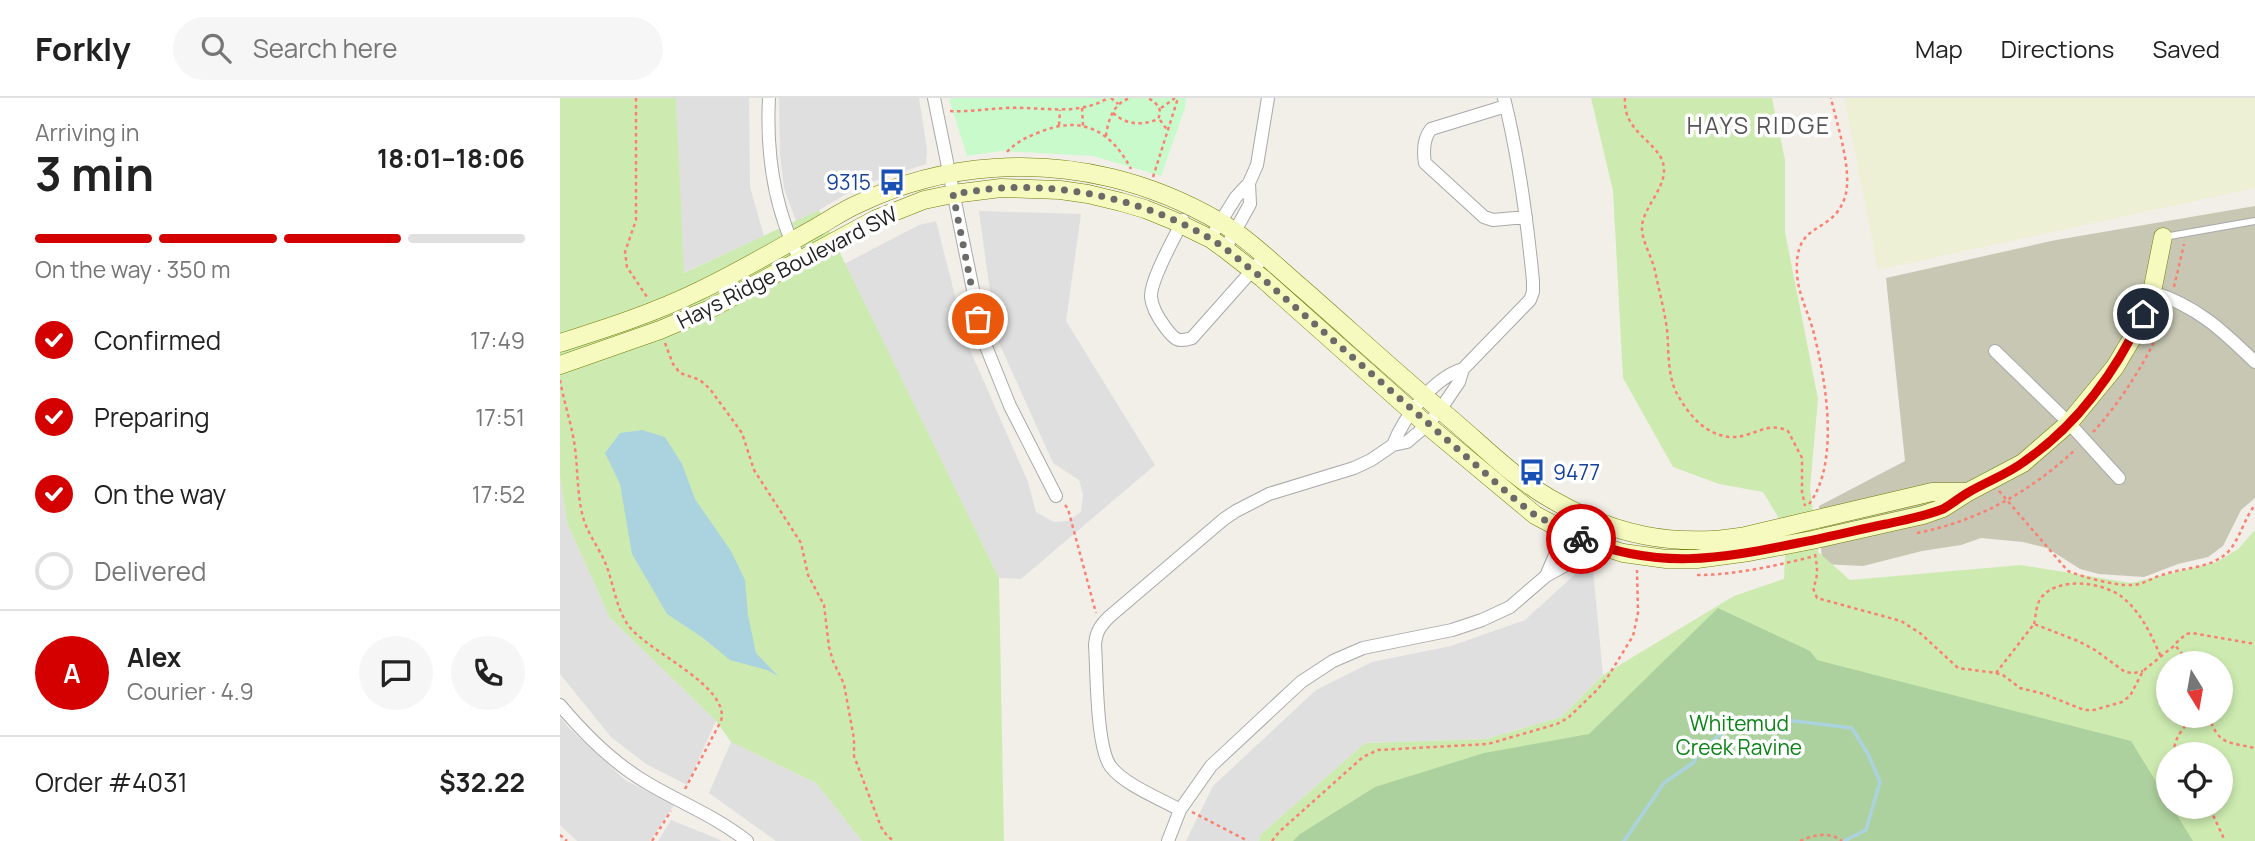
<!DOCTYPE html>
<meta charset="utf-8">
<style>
:root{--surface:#fff;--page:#f6f6f6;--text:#222;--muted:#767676;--line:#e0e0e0;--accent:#d40000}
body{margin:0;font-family:Manrope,sans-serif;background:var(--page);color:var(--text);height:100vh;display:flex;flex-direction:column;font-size:26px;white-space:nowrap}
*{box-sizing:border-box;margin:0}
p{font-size:23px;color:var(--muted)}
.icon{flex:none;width:38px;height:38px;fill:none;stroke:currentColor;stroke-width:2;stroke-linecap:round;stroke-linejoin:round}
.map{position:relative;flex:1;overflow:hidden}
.side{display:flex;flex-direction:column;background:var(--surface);width:560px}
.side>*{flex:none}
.needle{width:46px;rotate:169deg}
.controls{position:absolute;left:1596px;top:553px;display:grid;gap:14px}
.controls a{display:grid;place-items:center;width:77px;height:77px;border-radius:50%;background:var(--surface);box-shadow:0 4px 10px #0003;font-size:35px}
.pin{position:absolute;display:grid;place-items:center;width:60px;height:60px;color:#fff;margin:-30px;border:4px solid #fff;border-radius:50%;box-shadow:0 2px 7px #0007}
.courier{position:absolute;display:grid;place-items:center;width:70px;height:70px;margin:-35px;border:5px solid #d40000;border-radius:50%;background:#fff;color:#222;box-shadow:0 2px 9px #0007}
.summary em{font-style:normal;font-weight:700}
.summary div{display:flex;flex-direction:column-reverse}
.summary{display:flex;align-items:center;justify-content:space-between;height:119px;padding:0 35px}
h1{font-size:46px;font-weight:700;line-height:52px}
.bar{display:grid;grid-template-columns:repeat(4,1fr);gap:10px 7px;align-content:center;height:84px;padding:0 35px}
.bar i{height:9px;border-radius:5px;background:var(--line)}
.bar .current{background:var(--accent)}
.bar p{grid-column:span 4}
.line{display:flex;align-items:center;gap:18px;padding:0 35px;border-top:2px solid var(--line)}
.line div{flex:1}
.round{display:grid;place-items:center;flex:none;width:74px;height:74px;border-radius:37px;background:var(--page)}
ol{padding:0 35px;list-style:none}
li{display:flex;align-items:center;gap:21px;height:77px}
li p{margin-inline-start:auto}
li .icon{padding:7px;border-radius:50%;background:var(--accent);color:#fff;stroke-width:4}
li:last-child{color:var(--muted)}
li i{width:38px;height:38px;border:4px solid var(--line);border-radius:50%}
header{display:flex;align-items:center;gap:42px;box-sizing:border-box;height:98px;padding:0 35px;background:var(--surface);border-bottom:2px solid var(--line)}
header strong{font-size:33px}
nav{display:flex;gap:38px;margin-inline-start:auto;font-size:24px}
.search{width:490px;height:63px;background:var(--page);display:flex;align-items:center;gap:18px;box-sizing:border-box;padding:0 24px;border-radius:38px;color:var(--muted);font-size:26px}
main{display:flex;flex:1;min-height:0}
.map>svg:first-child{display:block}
.residential{fill:#e0dfdf}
.construction{fill:#c7c7b4}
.farmland{fill:#eef0d5}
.grass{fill:#cdebb0;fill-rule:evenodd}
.forest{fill:#add19e}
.park{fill:#c8facc}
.water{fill:#aad3df}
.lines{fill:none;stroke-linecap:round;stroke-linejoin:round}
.stream{stroke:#aad3df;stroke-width:3.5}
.lane-casing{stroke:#a9a9a9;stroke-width:8}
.street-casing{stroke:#a9a9a9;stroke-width:14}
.secondary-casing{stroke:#707d05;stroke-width:19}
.path{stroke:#fa8072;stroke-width:2.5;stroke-dasharray:3.5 3.5;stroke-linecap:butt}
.lane{stroke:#fff;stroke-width:6}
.street{stroke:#fff;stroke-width:12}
.secondary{stroke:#f7fabf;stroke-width:18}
.done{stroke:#6b6a68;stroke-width:7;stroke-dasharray:0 12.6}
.route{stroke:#d40000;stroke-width:9}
.labels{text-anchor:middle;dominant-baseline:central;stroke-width:7;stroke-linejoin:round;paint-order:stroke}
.transit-label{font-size:21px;fill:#164399;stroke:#fff;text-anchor:end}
.street-label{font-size:21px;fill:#222;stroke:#fff}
.park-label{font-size:21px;fill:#0c8416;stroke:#fff}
.neighbourhood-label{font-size:23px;letter-spacing:2px;fill:#555;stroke:#fff}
</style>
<header>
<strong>Forkly</strong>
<div class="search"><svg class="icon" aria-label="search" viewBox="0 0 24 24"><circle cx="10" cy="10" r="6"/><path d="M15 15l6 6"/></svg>Search here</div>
<nav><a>Map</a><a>Directions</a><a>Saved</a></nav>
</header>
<main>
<section class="side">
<div class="summary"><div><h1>3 min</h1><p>Arriving in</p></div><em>18:01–18:06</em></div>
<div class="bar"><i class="current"></i><i class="current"></i><i class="current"></i><i></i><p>On the way · 350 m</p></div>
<ol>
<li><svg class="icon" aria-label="check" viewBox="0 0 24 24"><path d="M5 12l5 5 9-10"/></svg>Confirmed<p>17:49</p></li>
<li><svg class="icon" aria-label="check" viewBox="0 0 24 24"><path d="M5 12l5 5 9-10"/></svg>Preparing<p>17:51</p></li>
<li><svg class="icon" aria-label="check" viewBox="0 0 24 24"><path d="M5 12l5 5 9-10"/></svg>On the way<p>17:52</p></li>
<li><i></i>Delivered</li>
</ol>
<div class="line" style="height:126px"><b class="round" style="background:var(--accent);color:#fff">A</b><div><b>Alex</b><p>Courier · 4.9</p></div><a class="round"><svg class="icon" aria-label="chat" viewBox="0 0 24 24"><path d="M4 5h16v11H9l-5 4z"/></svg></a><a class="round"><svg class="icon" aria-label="phone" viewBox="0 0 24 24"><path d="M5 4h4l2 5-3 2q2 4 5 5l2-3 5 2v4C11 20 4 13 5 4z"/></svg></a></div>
<div class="line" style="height:91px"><div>Order #4031</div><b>$32.22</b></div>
</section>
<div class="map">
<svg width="1695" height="743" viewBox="0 0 1695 743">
<rect width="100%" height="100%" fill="#f2efe9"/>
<!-- residential -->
<path class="residential" d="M116,0H189L190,89L204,138L123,175Z
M219,0H359L367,51L366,66L300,88L259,112L236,123L224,90L220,56Z
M419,113L521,116L506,223L595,367L461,481L439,480L284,166L359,127L376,123L407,245L468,384L476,414L494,424L508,423L521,414L523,397L519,382L493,365L436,238Z
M0,378L7,425L50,520L156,623L127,687L86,666L51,639L0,576Z
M1024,468L1033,471L1043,577L1001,619L926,641L805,645L700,737L699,743H626L653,688L756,592L812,564L891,548L965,522Z
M0,619L9,630L65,682L114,707L90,743H17L0,727Z
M171,644L256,685L302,743H216L149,695Z
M111,722L158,741L161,743H98Z"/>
<!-- construction -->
<path class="construction" d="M1695,108V400L1681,412L1663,448L1648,459L1618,466L1584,479L1539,476L1520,471L1487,450L1463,444L1421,440L1401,447L1362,453L1303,468L1262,466L1259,408L1345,363L1326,180L1496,142Z"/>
<!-- farmland -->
<path class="farmland" d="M1284,0H1695V90L1318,172Z"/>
<!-- grass -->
<path class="grass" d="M0,0H116L124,175L259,112L439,480L444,743H302L256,685L171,644L156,623L50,520L7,425L0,378Z
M1031,0H1212L1225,62V134L1258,301L1250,390L1258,454L1290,482L1461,467L1571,485L1657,464L1678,451L1695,432V743H699L700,737L805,645L926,641L1001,619L1043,577L1174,498L1224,481L1226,432L1203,394L1159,386L1113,369L1063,280L1053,93ZM1608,565H1661V618H1608ZM1608,656H1661V709H1608Z"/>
<!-- forest -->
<path class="forest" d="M1158,510L1250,553L1257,562L1571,643L1608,703V709H1612L1633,743H733L740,736L815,689L924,655L1029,636Z"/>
<!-- park -->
<path class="park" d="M394,0H626L625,10L601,78L533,58L441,53L407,58L389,1Z"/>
<!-- water -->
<path class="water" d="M82,332L105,339L122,366L135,401L171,453L185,482L188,517L196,555L218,578L207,572L170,562L143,540L107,516L72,456L60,386L45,355L60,335Z"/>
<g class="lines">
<!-- stream -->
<path class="stream" d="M1064,743L1104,685L1134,664L1138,656L1158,638L1187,619L1210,620L1292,630L1308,656L1320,684L1306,732L1284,743"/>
<!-- lane casing -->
<g class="lane-casing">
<path id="lane" d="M1604,139L1695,123"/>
</g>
<!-- street casing -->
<g class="street-casing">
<path id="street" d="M209,0C206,57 214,111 240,162
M374,0L423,241L450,308L496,398
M946,8L871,31C863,41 863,53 865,65L924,119L933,122L966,119
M689,85L697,67L708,0
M623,122C615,139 590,182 591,199C592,209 599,221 605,229C614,241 617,245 632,240L704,159
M656,131L676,99L689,85L690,106L665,151
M1592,194C1637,208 1662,232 1695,264
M1435,253L1509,325L1559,380
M833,347C844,319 873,280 903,271
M986,478L995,457L1018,415
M0,607C26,638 54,666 89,686C123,706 155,718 187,743
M620,712C601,701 565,687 551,669C536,650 537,574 535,547C536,534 540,528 549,519L664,421L676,413L709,396L794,370L811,362L833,347L847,344L867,327L880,312L899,284L903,271L970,202L973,194V183C967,121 959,60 944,0
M608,743L620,712L651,668L741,584L773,563L803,550L892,532L922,522L950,509L986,478L1004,468L1016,451L1033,422"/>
</g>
<!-- secondary casing -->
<g class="secondary-casing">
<path id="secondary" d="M0,245C47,230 94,215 139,193C179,174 218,151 257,129C271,121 284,112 298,106C341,85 387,73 434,70C513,64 592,84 660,124C689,141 718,170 744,192C793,235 841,279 891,321C923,348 954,380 991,401C1053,437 1114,450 1185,438L1372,394H1408
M0,267L100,232L150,211L316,121L364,102L393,96L441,90L500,92L528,96L561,104L585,111L612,122L651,141L665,151L702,180L867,327L975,417L1022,442L1063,455L1106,461H1137L1189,454L1252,442L1363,417L1383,410L1408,394L1463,365L1509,325L1555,269L1571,242L1592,194L1603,139"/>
</g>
<!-- path -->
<path class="path" d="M76,0V122L65,154L67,169L87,199
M551,0L558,6
M1065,0C1062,37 1105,45 1104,73C1103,93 1085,108 1082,127C1081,143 1092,158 1095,173C1099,192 1104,211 1107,231C1109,252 1107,274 1116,294C1123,307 1134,323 1147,331C1185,354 1200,319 1228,333L1242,360V394L1245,408
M522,10L523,28
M601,10L615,0
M390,13C408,14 426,11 445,10C480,8 517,19 548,0
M553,15C567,27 582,28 598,21C603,11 597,5 588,0
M600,22L608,33
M499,27L500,12
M546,38C548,21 554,5 570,0
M447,54C456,44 467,39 480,34C521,17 551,32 571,71
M593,79L618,0
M1614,189L1624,146
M105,245L113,266L120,275L140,282L150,291L182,335L194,372L241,445L248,477L264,507L269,549L273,563L284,586L294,641V658L321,729L328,739L335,743
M0,282C4,305 12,327 15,350C18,373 17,397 23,419C28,438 42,453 48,472C54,490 57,511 68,527C86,553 171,588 161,623L124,693
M1533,334C1560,306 1596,249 1607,212
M1439,393L1508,473C1523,479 1555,488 1571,487C1583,487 1591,480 1602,477C1623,469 1651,471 1668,454C1680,441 1684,421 1695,407
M1249,406C1280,365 1266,283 1254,236C1249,215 1238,197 1237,175C1234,120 1272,139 1285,99C1293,73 1277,27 1271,0
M505,407L508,411L536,515
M1357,435C1418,423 1470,394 1516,351
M1255,456C1257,469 1259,477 1253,490L1257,500L1341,523L1360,535L1398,570L1436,575L1474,526L1518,543L1535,552L1565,574L1574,575L1583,573
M1137,477C1175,477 1214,468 1251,459
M1474,526C1476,518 1476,506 1481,500C1497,478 1543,484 1562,499C1581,514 1592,538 1601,559
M1616,545L1626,536L1632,535L1695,546
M1436,575L1443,577L1460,590L1484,596L1524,612H1534L1562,604L1570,598L1583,573L1615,547L1629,565
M1649,618C1658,647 1668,644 1695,650
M1614,656C1613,640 1624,630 1633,618
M1642,709L1654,719L1665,743
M632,714L688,743
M0,737L7,743
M92,743L111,713
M712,743L719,734L794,667L803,659L818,652L928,646L997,626L1008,620L1036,593L1047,580L1073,538L1078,515L1077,472
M1240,743C1254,737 1269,733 1282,743"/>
<!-- lane -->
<use href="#lane" class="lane"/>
<!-- street -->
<use href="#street" class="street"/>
<!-- secondary -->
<use href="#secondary" class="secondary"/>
</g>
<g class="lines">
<!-- done -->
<path class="done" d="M418,221L393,96C409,94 425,91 441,90C512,86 589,104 651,141C669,152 685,167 702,180L957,403L975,417L1021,441"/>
<!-- route -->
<path class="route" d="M1021,441C1099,472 1159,461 1238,445C1268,439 1297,432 1326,426C1345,422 1365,418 1383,411C1392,406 1400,399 1409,394C1428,383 1448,376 1465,363C1517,327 1556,273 1583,216"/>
</g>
<!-- icons -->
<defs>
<g id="bus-bare" transform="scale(2.1)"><path d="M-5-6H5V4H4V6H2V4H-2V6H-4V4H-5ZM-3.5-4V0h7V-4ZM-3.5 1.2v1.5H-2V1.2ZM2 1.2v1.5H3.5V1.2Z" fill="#1a4fb4" stroke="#fff" stroke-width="2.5" paint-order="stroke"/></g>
</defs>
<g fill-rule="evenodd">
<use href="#bus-bare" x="332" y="84"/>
<use href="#bus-bare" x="972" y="374"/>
</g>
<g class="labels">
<!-- transit labels -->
<g class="transit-label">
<text x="311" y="84">9315</text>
<text x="993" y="374" text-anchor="start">9477</text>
</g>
<!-- street labels -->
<g class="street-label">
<text transform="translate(227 169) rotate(-27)">Hays Ridge Boulevard SW</text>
</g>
<!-- park labels -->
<g class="park-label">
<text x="1179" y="625">Whitemud<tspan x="1179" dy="24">Creek Ravine</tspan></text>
</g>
<!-- neighbourhood labels -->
<g class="neighbourhood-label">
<text x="1199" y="27">HAYS RIDGE</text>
</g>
</g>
</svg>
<div class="controls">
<a><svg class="needle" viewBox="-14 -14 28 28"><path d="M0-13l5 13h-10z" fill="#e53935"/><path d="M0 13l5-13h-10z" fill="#767676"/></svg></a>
<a><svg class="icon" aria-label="locate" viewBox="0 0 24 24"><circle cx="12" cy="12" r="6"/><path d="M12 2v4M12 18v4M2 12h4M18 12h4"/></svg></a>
</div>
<div class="pin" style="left:418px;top:221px;background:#ea580c"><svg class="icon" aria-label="bag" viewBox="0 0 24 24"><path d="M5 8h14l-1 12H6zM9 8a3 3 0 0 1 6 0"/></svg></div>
<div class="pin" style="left:1583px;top:216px;background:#1f2937"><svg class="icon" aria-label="home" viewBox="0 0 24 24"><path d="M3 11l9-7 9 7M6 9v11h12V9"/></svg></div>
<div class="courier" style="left:1021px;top:441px"><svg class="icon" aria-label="bike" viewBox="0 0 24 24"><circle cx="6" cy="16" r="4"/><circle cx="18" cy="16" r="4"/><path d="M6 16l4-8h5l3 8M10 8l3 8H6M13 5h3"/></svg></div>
</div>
</main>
